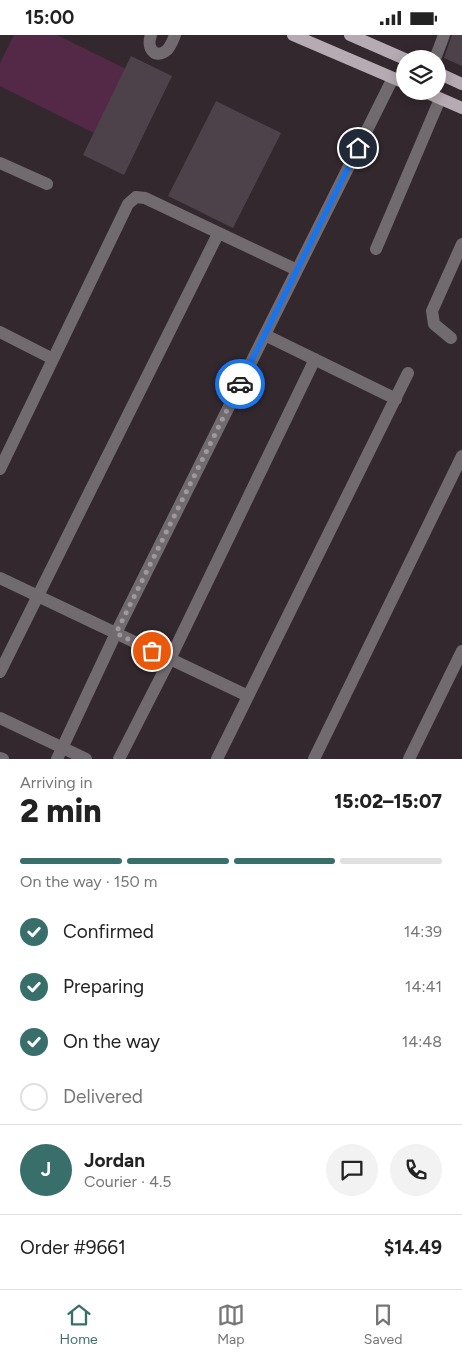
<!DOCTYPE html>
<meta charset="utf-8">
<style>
:root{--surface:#fff;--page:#f2f2f2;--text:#222;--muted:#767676;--line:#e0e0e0;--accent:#396f6b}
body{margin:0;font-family:Figtree,sans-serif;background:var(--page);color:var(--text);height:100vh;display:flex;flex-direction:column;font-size:19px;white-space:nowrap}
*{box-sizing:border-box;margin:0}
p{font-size:16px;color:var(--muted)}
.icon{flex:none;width:28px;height:28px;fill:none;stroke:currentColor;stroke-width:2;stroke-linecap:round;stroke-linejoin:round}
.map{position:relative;height:724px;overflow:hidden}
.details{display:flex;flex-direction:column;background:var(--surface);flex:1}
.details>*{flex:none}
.controls{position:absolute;left:396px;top:15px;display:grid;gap:10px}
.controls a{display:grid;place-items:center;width:50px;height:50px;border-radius:50%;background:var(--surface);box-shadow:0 2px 12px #0003;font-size:25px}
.pin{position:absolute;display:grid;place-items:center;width:42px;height:42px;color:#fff;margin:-21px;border:2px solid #fff;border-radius:50%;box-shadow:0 1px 5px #0007}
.courier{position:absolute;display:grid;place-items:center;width:50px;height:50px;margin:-25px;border:4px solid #1a73e8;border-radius:50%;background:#fff;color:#222;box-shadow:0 1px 6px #0007}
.summary em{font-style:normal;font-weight:800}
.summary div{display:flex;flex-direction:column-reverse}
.summary{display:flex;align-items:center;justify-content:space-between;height:85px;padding:0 20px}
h1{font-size:32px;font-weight:800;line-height:38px}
.bar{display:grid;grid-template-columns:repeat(4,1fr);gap:8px 5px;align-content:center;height:60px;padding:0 20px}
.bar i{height:6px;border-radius:4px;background:var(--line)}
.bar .active{background:var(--accent)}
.bar p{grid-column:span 4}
.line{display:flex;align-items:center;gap:12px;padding:0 20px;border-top:1px solid var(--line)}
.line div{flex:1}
.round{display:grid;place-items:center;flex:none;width:52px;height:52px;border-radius:26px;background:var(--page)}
ol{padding:0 20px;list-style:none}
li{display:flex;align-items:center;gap:15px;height:55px}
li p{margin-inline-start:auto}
li .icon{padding:5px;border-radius:50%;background:var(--accent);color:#fff;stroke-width:4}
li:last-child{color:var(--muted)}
li i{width:28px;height:28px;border:2px solid var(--line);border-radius:50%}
.status{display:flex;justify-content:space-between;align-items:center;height:35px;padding:0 25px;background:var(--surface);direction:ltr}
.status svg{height:14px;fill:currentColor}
.tab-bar{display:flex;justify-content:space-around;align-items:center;height:70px;border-top:1px solid var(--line);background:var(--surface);font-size:14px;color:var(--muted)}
.tab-bar a{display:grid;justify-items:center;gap:2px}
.tab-bar .active{color:var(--accent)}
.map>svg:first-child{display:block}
.green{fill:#542948}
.building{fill:#4d4249}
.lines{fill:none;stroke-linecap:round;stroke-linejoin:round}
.minor{stroke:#716b6f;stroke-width:12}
.major{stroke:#b6abb2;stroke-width:12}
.done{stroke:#9f989c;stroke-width:5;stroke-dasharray:0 9}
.route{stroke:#1a73e8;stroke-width:6}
</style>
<div class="status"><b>15:00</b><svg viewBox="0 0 49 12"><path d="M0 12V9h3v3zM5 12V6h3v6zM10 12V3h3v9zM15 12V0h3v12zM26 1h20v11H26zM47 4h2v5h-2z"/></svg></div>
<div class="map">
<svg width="462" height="724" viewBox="0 0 462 724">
<rect width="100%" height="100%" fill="#32282e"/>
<!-- green -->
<path class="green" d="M14,0H57L130,36L98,100L0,51V28Z"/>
<!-- building -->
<path class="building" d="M452,0H462V31L444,23Z
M131,21L172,41L124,140L83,120Z
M216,66L281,98L233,193L168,161Z"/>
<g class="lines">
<!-- minor -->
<path class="minor" d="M151,0C146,13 155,25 167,15C171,11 173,5 175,0
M435,24L444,0
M0,128L47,149
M376,214L440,64
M0,297L53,324
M265,300L396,364
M451,303L434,289L432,276L462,209
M0,434L128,169L136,162L145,163L297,235
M0,543L248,661
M0,637L218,199
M0,683L86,724
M0,723L3,724
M57,724L116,598L393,43
M119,724L170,624L315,324
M217,724L408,338
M314,724L462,421
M409,724L462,616"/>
<!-- major -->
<path class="major" d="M293,0L405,48
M350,0L405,24
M438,38L462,49
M423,56L462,73"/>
</g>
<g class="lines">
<!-- done -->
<path class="done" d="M152,616L116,598L240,349"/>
<!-- route -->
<path class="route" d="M240,349L358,113"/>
</g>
</svg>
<div class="controls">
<a><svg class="icon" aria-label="layers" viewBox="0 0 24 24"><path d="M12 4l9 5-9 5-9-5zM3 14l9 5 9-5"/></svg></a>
</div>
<div class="pin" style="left:152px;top:616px;background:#ea580c"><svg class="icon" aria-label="bag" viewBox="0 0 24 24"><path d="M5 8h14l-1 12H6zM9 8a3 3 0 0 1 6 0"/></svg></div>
<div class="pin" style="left:358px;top:113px;background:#1f2937"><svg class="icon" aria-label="home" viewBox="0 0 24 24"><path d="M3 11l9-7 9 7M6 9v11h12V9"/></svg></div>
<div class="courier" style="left:240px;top:349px"><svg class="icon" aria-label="car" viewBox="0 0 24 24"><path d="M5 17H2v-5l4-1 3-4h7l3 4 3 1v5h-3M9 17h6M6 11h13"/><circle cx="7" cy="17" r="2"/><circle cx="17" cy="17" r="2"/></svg></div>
</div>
<section class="details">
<div class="summary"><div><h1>2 min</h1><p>Arriving in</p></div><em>15:02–15:07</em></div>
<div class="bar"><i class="active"></i><i class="active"></i><i class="active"></i><i></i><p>On the way · 150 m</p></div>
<ol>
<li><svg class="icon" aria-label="check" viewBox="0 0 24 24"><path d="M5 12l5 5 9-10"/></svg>Confirmed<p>14:39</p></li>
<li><svg class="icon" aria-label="check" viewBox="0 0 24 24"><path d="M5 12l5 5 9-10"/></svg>Preparing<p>14:41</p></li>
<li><svg class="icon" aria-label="check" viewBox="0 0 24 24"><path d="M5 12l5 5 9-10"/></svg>On the way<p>14:48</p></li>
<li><i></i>Delivered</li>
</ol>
<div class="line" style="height:90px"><b class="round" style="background:var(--accent);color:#fff">J</b><div><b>Jordan</b><p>Courier · 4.5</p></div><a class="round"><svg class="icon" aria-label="chat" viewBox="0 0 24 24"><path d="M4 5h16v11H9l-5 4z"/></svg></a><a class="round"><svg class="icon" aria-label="phone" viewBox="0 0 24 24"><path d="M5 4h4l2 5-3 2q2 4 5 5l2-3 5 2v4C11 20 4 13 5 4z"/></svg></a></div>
<div class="line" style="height:65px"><div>Order #9661</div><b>$14.49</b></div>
</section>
<nav class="tab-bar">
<a class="active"><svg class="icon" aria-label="home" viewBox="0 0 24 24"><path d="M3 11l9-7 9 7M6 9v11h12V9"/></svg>Home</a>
<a><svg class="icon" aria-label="map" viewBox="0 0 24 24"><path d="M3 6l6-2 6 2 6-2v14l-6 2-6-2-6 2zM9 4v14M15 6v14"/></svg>Map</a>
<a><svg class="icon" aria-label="saved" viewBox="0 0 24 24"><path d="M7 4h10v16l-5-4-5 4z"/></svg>Saved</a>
</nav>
